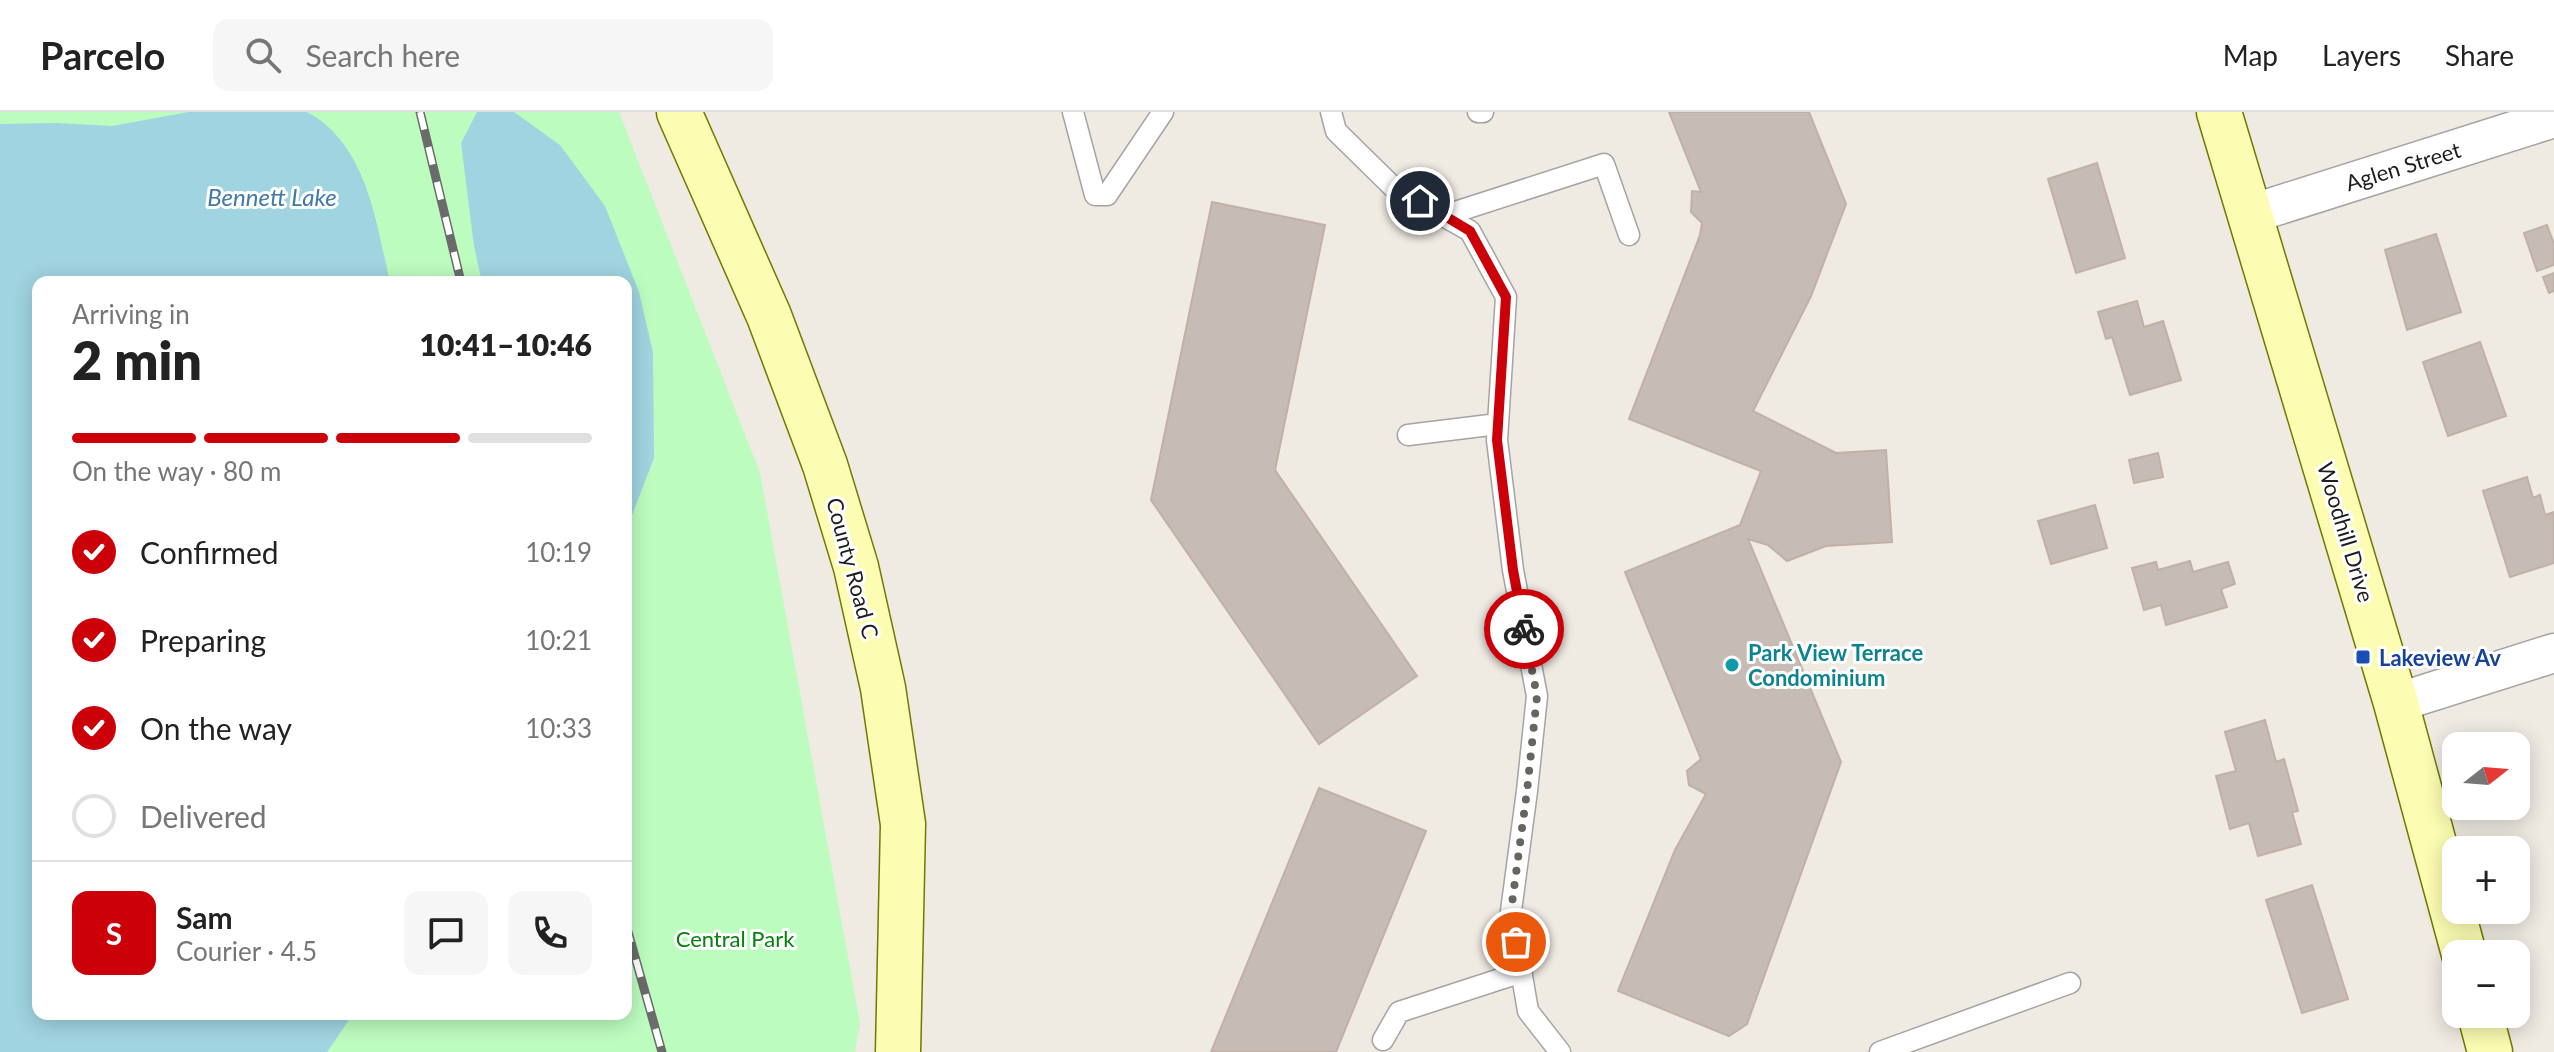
<!DOCTYPE html>
<meta charset="utf-8">
<style>
:root{--surface:#fff;--page:#f6f6f6;--text:#222;--muted:#767676;--line:#e0e0e0;--accent:#cb0008}
body{margin:0;font-family:Lato,sans-serif;background:var(--page);color:var(--text);height:100vh;display:flex;flex-direction:column;font-size:30px;white-space:nowrap}
*{box-sizing:border-box;margin:0}
p{font-size:26px;color:var(--muted)}
.icon{flex:none;width:44px;height:44px;fill:none;stroke:currentColor;stroke-width:2;stroke-linecap:round;stroke-linejoin:round}
.map{position:relative;flex:1;overflow:hidden}
.sheet{position:absolute;left:32px;top:164px;width:600px;height:744px;display:flex;flex-direction:column;background:var(--surface);border-radius:16px;box-shadow:0 4px 20px #0003}
.sheet>*{flex:none}
.needle{width:52px;rotate:73deg}
.tools{position:absolute;left:2442px;top:620px;display:grid;gap:16px}
.tools a{display:grid;place-items:center;width:88px;height:88px;border-radius:16px;background:var(--surface);box-shadow:0 4px 20px #0003;font-size:40px}
.pin{position:absolute;display:grid;place-items:center;width:68px;height:68px;color:#fff;margin:-34px;border:4px solid #fff;border-radius:50%;box-shadow:0 2px 8px #0007}
.courier{position:absolute;display:grid;place-items:center;width:80px;height:80px;margin:-40px;border:6px solid #cb0008;border-radius:50%;background:#fff;color:#222;box-shadow:0 2px 10px #0007}
.headline em{font-style:normal;font-weight:800}
.headline div{display:flex;flex-direction:column-reverse}
.headline{display:flex;align-items:center;justify-content:space-between;height:136px;padding:0 40px}
h1{font-size:52px;font-weight:800;line-height:60px}
.bar{display:grid;grid-template-columns:repeat(4,1fr);gap:12px 8px;align-content:center;height:96px;padding:0 40px}
.bar i{height:10px;border-radius:6px;background:var(--line)}
.bar .current{background:var(--accent)}
.bar p{grid-column:span 4}
.line{display:flex;align-items:center;gap:20px;padding:0 40px;border-top:2px solid var(--line)}
.line div{flex:1}
.round{display:grid;place-items:center;flex:none;width:84px;height:84px;border-radius:16px;background:var(--page)}
ol{padding:0 40px;list-style:none}
li{display:flex;align-items:center;gap:24px;height:88px}
li p{margin-inline-start:auto}
li .icon{padding:8px;border-radius:50%;background:var(--accent);color:#fff;stroke-width:4}
li:last-child{color:var(--muted)}
li i{width:44px;height:44px;border:4px solid var(--line);border-radius:50%}
header{display:flex;align-items:center;gap:48px;box-sizing:border-box;height:112px;padding:0 40px;background:var(--surface);border-bottom:2px solid var(--line)}
header strong{font-size:38px}
nav{display:flex;gap:44px;margin-inline-start:auto;font-size:28px}
.search{width:560px;height:72px;background:var(--page);display:flex;align-items:center;gap:20px;box-sizing:border-box;padding:0 28px;border-radius:16px;color:var(--muted);font-size:30px}
.map>svg:first-child{display:block}
.park{fill:#bcfcbf;fill-rule:evenodd}
.water{fill:#a0d4e0}
.building{fill:#c7bcb5;stroke:#c2b0a4;stroke-width:2}
.lines{fill:none;stroke-linecap:round;stroke-linejoin:round}
.lane-casing{stroke:#a4a4a4;stroke-width:23}
.street-casing{stroke:#a4a4a4;stroke-width:41}
.secondary-casing{stroke:#707900;stroke-width:47}
.lane{stroke:#fff;stroke-width:20}
.street{stroke:#fff;stroke-width:38}
.secondary{stroke:#fcfdb2;stroke-width:44}
.rail-casing{stroke:#6b6b6b;stroke-width:9}
.rail{stroke:#fff;stroke-width:6;stroke-dasharray:18;stroke-linecap:butt}
.done{stroke:#666562;stroke-width:8;stroke-dasharray:0 14.4}
.route{stroke:#cb0008;stroke-width:10}
.transit-dot{fill:#1a4fb4;stroke:#fff;stroke-width:3}
.culture-dot{fill:#0f9aa8;stroke:#fff;stroke-width:3}
.labels{text-anchor:middle;dominant-baseline:central;stroke-width:6;stroke-linejoin:round;paint-order:stroke}
.street-label{font-size:22px;fill:#1d1d1d;stroke:#fff}
.culture-label{font-size:22px;font-weight:bold;fill:#0d838f;stroke:#fff;text-anchor:start}
.transit-label{font-size:22px;font-weight:bold;fill:#164399;stroke:#fff;text-anchor:start}
.park-label{font-size:22px;fill:#05820b;stroke:#fff}
.water-label{font-size:24px;font-style:italic;fill:#417aaa;stroke:#fff}
</style>
<header>
<strong>Parcelo</strong>
<div class="search"><svg class="icon" aria-label="search" viewBox="0 0 24 24"><circle cx="10" cy="10" r="6"/><path d="M15 15l6 6"/></svg>Search here</div>
<nav><a>Map</a><a>Layers</a><a>Share</a></nav>
</header>
<div class="map">
<svg width="2554" height="940" viewBox="0 0 2554 940">
<rect width="100%" height="100%" fill="#efeae2"/>
<!-- park -->
<path class="park" d="M0,0H619L760,361L860,911L855,940H0ZM38,170H626V902H38Z"/>
<!-- water -->
<path class="water" d="M189,0H307C367,32 376,110 390,170H38V902H353L327,940H0V12L56,11L112,14Z
M477,0H514L560,33L605,94L639,180L653,240L654,346L626,419V170H482L474,134L461,31Z"/>
<!-- building -->
<path class="building" d="M1669,0H1809L1846,92L1811,184L1753,299L1836,341L1886,338L1892,430L1826,434L1787,449L1768,433L1748,427L1841,650L1747,912L1729,924L1618,879L1675,738L1706,682L1689,673L1687,659L1701,647L1625,460L1740,413L1761,359L1629,307L1700,123L1702,111L1691,100L1692,79L1701,80Z
M2097,51L2125,146L2076,161L2048,67Z
M1212,90L1325,113L1275,358L1417,564L1319,632L1151,388Z
M2547,113L2554,132V153L2537,159L2524,121Z
M2436,122L2461,200L2407,218L2385,138Z
M2554,161V179L2549,181L2543,165Z
M2137,189L2144,215L2163,209L2181,268L2130,283L2112,225L2106,227L2098,200Z
M2480,230L2506,304L2448,324L2423,250Z
M2158,341L2163,365L2134,371L2129,348Z
M2527,365L2533,386L2540,383L2545,403L2554,400V451L2510,465L2483,379Z
M2095,393L2107,436L2051,452L2038,409Z
M2190,449L2193,460L2228,450L2235,472L2221,477L2227,495L2166,513L2161,493L2144,498L2132,456L2156,450L2158,458Z
M2265,608L2276,650L2284,647L2298,699L2292,700L2301,732L2258,744L2249,711L2230,717L2216,664L2236,659L2225,620Z
M1319,676L1426,719L1336,940H1211Z
M2312,773L2348,887L2302,901L2266,788Z"/>
<g class="lines">
<!-- lane casing -->
<g class="lane-casing">
<path id="lane" d="M1073,0L1095,83H1107L1163,0
M1331,0L1336,19L1394,76L1470,119L1506,185L1497,328L1513,458L1537,584L1527,679L1511,799L1528,899L1560,940
M1478,0H1483
M1446,103L1604,52L1629,123
M1408,323L1498,312
M1383,928L1399,900L1522,860
M1880,940L2070,871"/>
</g>
<!-- street casing -->
<g class="street-casing">
<path id="street" d="M2251,102L2554,6
M2396,591L2554,541"/>
</g>
<!-- secondary casing -->
<g class="secondary-casing">
<path id="secondary" d="M679,0L769,204L825,353L856,455L883,576L903,712L898,940
M2219,0L2396,591L2464,842
M2480,902L2490,940"/>
</g>
<!-- lane -->
<use href="#lane" class="lane"/>
<!-- street -->
<use href="#street" class="street"/>
<!-- secondary -->
<use href="#secondary" class="secondary"/>
<!-- rail casing -->
<g class="rail-casing">
<path id="rail" d="M420,0L461,170
M626,813L662,940"/>
</g>
<!-- rail -->
<use href="#rail" class="rail"/>
</g>
<g class="lines">
<!-- done -->
<path class="done" d="M1516,830L1511,799L1527,679L1537,584L1524,517"/>
<!-- route -->
<path class="route" d="M1420,89L1470,119L1506,185L1497,328L1513,458L1524,517"/>
</g>
<!-- markers -->
<rect class="transit-dot" x="2355" y="537" width="16" height="16" rx="4"/>
<circle class="culture-dot" cx="1732" cy="553" r="8"/>
<g class="labels">
<!-- street labels -->
<g class="street-label">
<text transform="translate(2403 54) rotate(-17)">Aglen Street</text>
<text transform="translate(2346 420) rotate(73)">Woodhill Drive</text>
<text transform="translate(853 456) rotate(75)">County Road C</text>
</g>
<!-- culture labels -->
<g class="culture-label">
<text x="1748" y="540">Park View Terrace<tspan x="1748" dy="25">Condominium</tspan></text>
</g>
<!-- transit labels -->
<g class="transit-label">
<text x="2379" y="545">Lakeview Av</text>
</g>
<!-- park labels -->
<g class="park-label">
<text x="735" y="826">Central Park</text>
</g>
<!-- water labels -->
<g class="water-label">
<text x="272" y="84">Bennett Lake</text>
</g>
</g>
</svg>
<div class="tools">
<a><svg class="needle" viewBox="-14 -14 28 28"><path d="M0-13l5 13h-10z" fill="#e53935"/><path d="M0 13l5-13h-10z" fill="#767676"/></svg></a>
<a>+</a>
<a>−</a>
</div>
<div class="pin" style="left:1516px;top:830px;background:#ea580c"><svg class="icon" aria-label="bag" viewBox="0 0 24 24"><path d="M5 8h14l-1 12H6zM9 8a3 3 0 0 1 6 0"/></svg></div>
<div class="pin" style="left:1420px;top:89px;background:#1f2937"><svg class="icon" aria-label="home" viewBox="0 0 24 24"><path d="M3 11l9-7 9 7M6 9v11h12V9"/></svg></div>
<div class="courier" style="left:1524px;top:517px"><svg class="icon" aria-label="bike" viewBox="0 0 24 24"><circle cx="6" cy="16" r="4"/><circle cx="18" cy="16" r="4"/><path d="M6 16l4-8h5l3 8M10 8l3 8H6M13 5h3"/></svg></div>
<section class="sheet">
<div class="headline"><div><h1>2 min</h1><p>Arriving in</p></div><em>10:41–10:46</em></div>
<div class="bar"><i class="current"></i><i class="current"></i><i class="current"></i><i></i><p>On the way · 80 m</p></div>
<ol>
<li><svg class="icon" aria-label="check" viewBox="0 0 24 24"><path d="M5 12l5 5 9-10"/></svg>Confirmed<p>10:19</p></li>
<li><svg class="icon" aria-label="check" viewBox="0 0 24 24"><path d="M5 12l5 5 9-10"/></svg>Preparing<p>10:21</p></li>
<li><svg class="icon" aria-label="check" viewBox="0 0 24 24"><path d="M5 12l5 5 9-10"/></svg>On the way<p>10:33</p></li>
<li><i></i>Delivered</li>
</ol>
<div class="line" style="height:144px"><b class="round" style="background:var(--accent);color:#fff">S</b><div><b>Sam</b><p>Courier · 4.5</p></div><a class="round"><svg class="icon" aria-label="chat" viewBox="0 0 24 24"><path d="M4 5h16v11H9l-5 4z"/></svg></a><a class="round"><svg class="icon" aria-label="phone" viewBox="0 0 24 24"><path d="M5 4h4l2 5-3 2q2 4 5 5l2-3 5 2v4C11 20 4 13 5 4z"/></svg></a></div>
</section>
</div>
